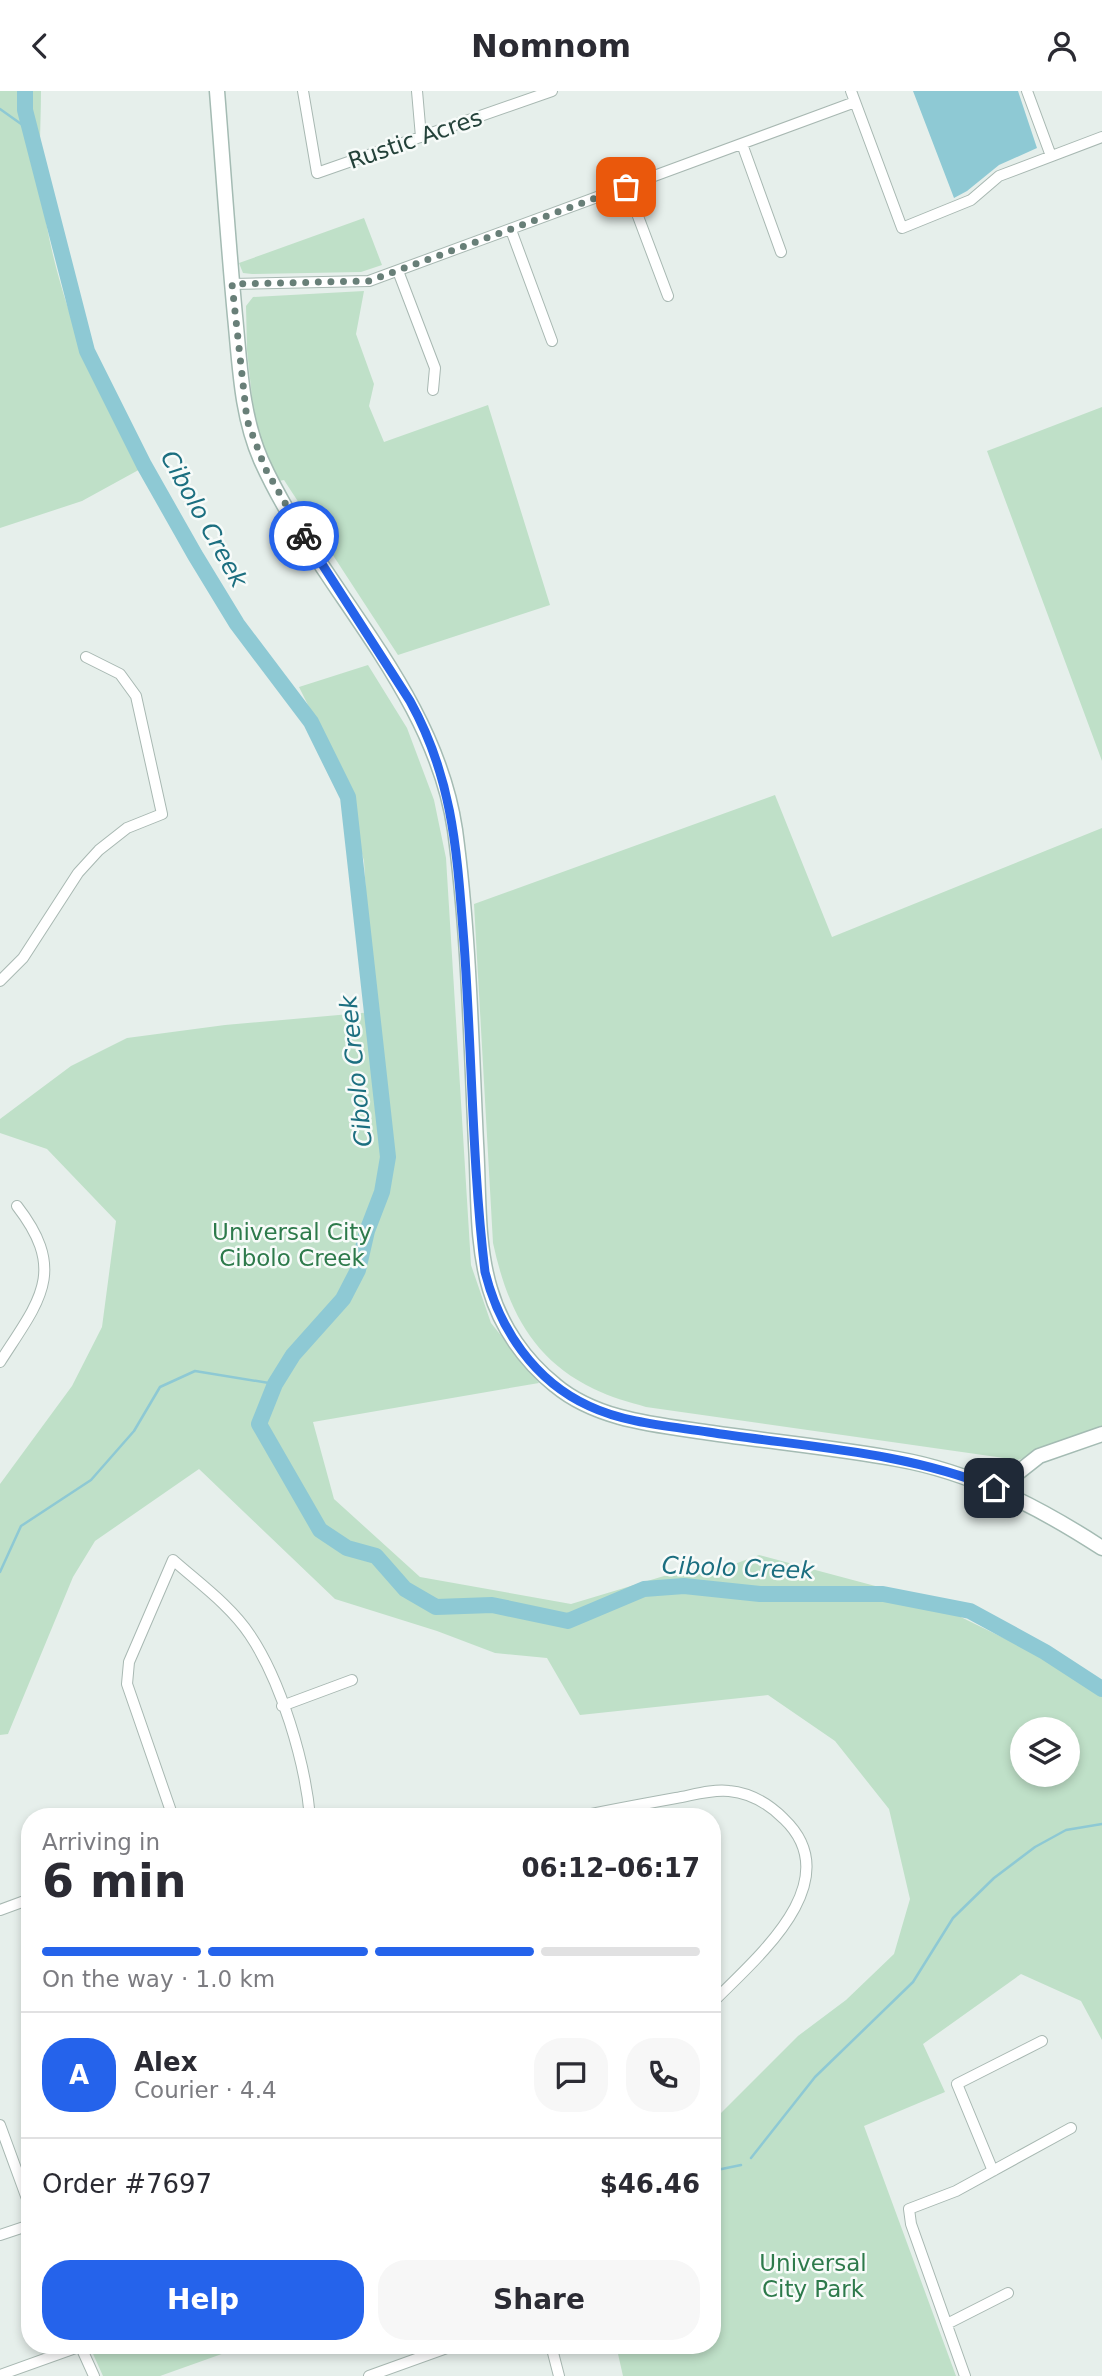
<!DOCTYPE html>
<meta charset="utf-8">
<style>
:root{--surface:#fff;--page:#f7f7f7;--text:#2b2b33;--muted:#7c7c81;--line:#e1e1e2;--accent:#2563eb}
body{margin:0;font-family:"DejaVu Sans",sans-serif;background:var(--page);color:var(--text);height:100vh;display:flex;flex-direction:column;font-size:26px;white-space:nowrap}
*{box-sizing:border-box;margin:0}
p{font-size:23px;color:var(--muted)}
.icon{flex:none;width:38px;height:38px;fill:none;stroke:currentColor;stroke-width:2;stroke-linecap:round;stroke-linejoin:round}
.map{position:relative;flex:1;overflow:hidden}
.drawer{position:absolute;left:21px;top:1717px;width:700px;height:546px;display:flex;flex-direction:column;background:var(--surface);border-radius:28px;box-shadow:0 4px 10px #0003}
.drawer>*{flex:none}
.fabs{position:absolute;left:1010px;top:1626px;display:grid;gap:14px}
.fabs a{display:grid;place-items:center;width:70px;height:70px;border-radius:50%;background:var(--surface);box-shadow:0 4px 10px #0003;font-size:35px}
.pin{position:absolute;display:grid;place-items:center;width:60px;height:60px;color:#fff;margin:-30px;border-radius:14px;box-shadow:0 4px 10px #0006}
.courier{position:absolute;display:grid;place-items:center;width:70px;height:70px;margin:-35px;border:5px solid #2563eb;border-radius:50%;background:#fff;color:#222;box-shadow:0 2px 9px #0007}
.headline em{font-style:normal;font-weight:700}
.headline div{display:flex;flex-direction:column-reverse}
.headline{display:flex;align-items:center;justify-content:space-between;height:119px;padding:0 21px}
h1{font-size:46px;font-weight:700;line-height:52px}
.bar{display:grid;grid-template-columns:repeat(4,1fr);gap:10px 7px;align-content:center;height:84px;padding:0 21px}
.bar i{height:9px;border-radius:5px;background:var(--line)}
.bar .current{background:var(--accent)}
.bar p{grid-column:span 4}
.line{display:flex;align-items:center;gap:18px;padding:0 21px;border-top:2px solid var(--line)}
.line div{flex:1}
.round{display:grid;place-items:center;flex:none;width:74px;height:74px;border-radius:28px;background:var(--page)}
.action{display:flex;gap:14px;margin-top:auto;padding:14px 21px}
.action a{flex:1;height:80px;border-radius:28px;background:var(--accent);color:#fff;font-size:28px;font-weight:700;line-height:80px;text-align:center}
.action a+a{background:var(--page);color:var(--text)}
header{display:flex;justify-content:space-between;align-items:center;height:91px;padding:0 21px;background:var(--surface);font-size:32px;font-weight:700}
.map>svg:first-child{display:block}
.green{fill:#bfe0c8;fill-rule:evenodd}
.water{fill:#8ec9d4}
.lines{fill:none;stroke-linecap:round;stroke-linejoin:round}
.stream{stroke:#8ec9d4;stroke-width:2.5}
.river{stroke:#8ec9d4;stroke-width:16}
.street-casing{stroke:#a8b8b2;stroke-width:12}
.secondary-casing{stroke:#a4bbb3;stroke-width:17}
.street{stroke:#fff;stroke-width:10}
.secondary{stroke:#fff;stroke-width:14}
.done{stroke:#687f78;stroke-width:7;stroke-dasharray:0 12.6}
.route{stroke:#2563eb;stroke-width:9}
.labels{text-anchor:middle;dominant-baseline:central;stroke-width:5;stroke-linejoin:round;paint-order:stroke}
.street-label{font-size:23px;fill:#24423a;stroke:#f7fbf9}
.park-label{font-size:23px;fill:#2d7a4b;stroke:#f7fbf9}
.water-label{font-size:24px;font-style:italic;fill:#1c6f80;stroke:#f7fbf9}
</style>
<header><svg class="icon" aria-label="back" viewBox="0 0 24 24"><path d="M15 5l-7 7 7 7"/></svg>Nomnom<svg class="icon" aria-label="person" viewBox="0 0 24 24"><circle cx="12" cy="8" r="4"/><path d="M4 21q1-7 8-7t8 7"/></svg></header>
<div class="map">
<svg width="1102" height="2285" viewBox="0 0 1102 2285">
<rect width="100%" height="100%" fill="#e6efeb"/>
<!-- green -->
<path class="green" d="M0,0H41C41,33 38,69 42,102C51,188 94,305 144,376L82,410L0,437Z
M364,127L382,174L361,181L252,183L243,182L239,172Z
M364,200L356,243L374,293L369,315L384,351L488,314L550,514L398,564L284,389L279,390L255,335L247,259L246,215L253,206Z
M1102,316V670L987,360Z
M368,574L407,637L434,709L446,767L471,1174L491,1232L539,1292L313,1331L334,1408L420,1486L571,1513L664,1485L710,1482L759,1464L924,1508L1102,1595V1949L1081,1910L1021,1883L923,1953L945,2001L864,2035L956,2285H623L616,2254H712V2031L798,1945L846,1909L894,1863L910,1808L889,1718L835,1650L768,1604L580,1624L547,1567L495,1562L437,1540L335,1508L199,1378L95,1450L73,1486L8,1643L0,1644V1393L72,1295L102,1236L116,1130L47,1058L0,1042V1028L71,975L127,947L225,934L373,921L364,770L336,670L299,596ZM1022,1638H1068V1684H1022Z
M775,704L832,846L1102,737V1338L1018,1369L646,1316C629,1311 610,1306 594,1298C531,1268 507,1216 493,1152L474,813Z
M89,2254H247L160,2285H103Z"/>
<!-- water -->
<path class="water" d="M913,0H1018L1037,57L999,74L967,100L954,107Z"/>
<g class="lines">
<!-- stream -->
<path class="stream" d="M0,18L31,40
M0,1481L21,1435L91,1389L134,1340L160,1296L195,1280L275,1293
M751,2067L815,1986L913,1891L953,1827L994,1787L1035,1756L1066,1739L1102,1733
M712,2080L741,2074"/>
<!-- river -->
<path class="river" d="M25,0V19L87,260L144,374L195,464L237,533L311,631L348,706L388,1066L382,1101L367,1140L358,1179L343,1208L293,1264L275,1293L259,1333L320,1439L347,1457L376,1465L405,1498L436,1516L492,1514L568,1530L644,1498L684,1495L760,1503H883L970,1520L1045,1561L1102,1598"/>
<!-- street casing -->
<g class="street-casing">
<path id="street" d="M303,0L317,82L552,0
M417,0L421,46
M851,0L902,137L971,109L999,85L1102,46
M1027,0L1051,65
M742,53L781,161
M627,96L668,205
M511,139L552,250
M398,180L435,277L433,299
M232,193L369,190L855,11
M0,890L23,867L78,782L99,759L127,737L162,723L136,605L120,583L86,566
M0,1271C39,1210 68,1181 17,1115
M282,1615L352,1589
M173,1726L127,1593L129,1571L173,1469C199,1492 231,1515 250,1544C281,1590 305,1670 310,1726
M577,1726C610,1719 643,1713 676,1707C693,1704 712,1698 729,1700C751,1702 769,1713 784,1728C850,1791 754,1869 712,1912
M0,1819L30,1808
M0,2034L30,2116
M993,2080L957,1993L1042,1950
M0,2144L30,2134
M947,2233L1008,2202
M80,2254L94,2285
M551,2254L559,2285
M0,2284L81,2255
M369,2285L455,2254
M965,2285L911,2133L909,2118L956,2100L1071,2037"/>
</g>
<!-- secondary casing -->
<g class="secondary-casing">
<path id="secondary" d="M217,0C223,75 228,150 235,225C240,274 241,323 261,369C318,496 434,597 455,739C469,842 471,948 476,1052C479,1100 476,1152 490,1198C501,1236 525,1270 555,1294C598,1330 659,1334 712,1342C774,1351 836,1357 897,1368C971,1381 1039,1416 1102,1457
M997,1398L1039,1365L1102,1343"/>
</g>
<!-- street -->
<use href="#street" class="street"/>
<!-- secondary -->
<use href="#secondary" class="secondary"/>
</g>
<g class="lines">
<!-- done -->
<path class="done" d="M304,445L265,377L247,329L232,193L369,190L626,96"/>
<!-- route -->
<path class="route" d="M304,445L410,610C454,689 457,764 464,852C472,961 472,1072 485,1181C499,1237 534,1290 589,1315C625,1332 668,1335 708,1341C804,1356 903,1360 994,1397"/>
</g>
<g class="labels">
<!-- street labels -->
<g class="street-label">
<text transform="translate(415 48) rotate(-19)">Rustic Acres</text>
</g>
<!-- park labels -->
<g class="park-label">
<text x="292" y="1141">Universal City<tspan x="292" dy="26">Cibolo Creek</tspan></text>
<text x="813" y="2172">Universal<tspan x="813" dy="26">City Park</tspan></text>
</g>
<!-- water labels -->
<g class="water-label">
<text transform="translate(204 428) rotate(61)">Cibolo Creek</text>
<text transform="translate(356 980) rotate(-96)">Cibolo Creek</text>
<text transform="translate(738 1477) rotate(2)">Cibolo Creek</text>
</g>
</g>
</svg>
<div class="fabs">
<a><svg class="icon" aria-label="layers" viewBox="0 0 24 24"><path d="M12 4l9 5-9 5-9-5zM3 14l9 5 9-5"/></svg></a>
</div>
<div class="pin" style="left:626px;top:96px;background:#ea580c"><svg class="icon" aria-label="bag" viewBox="0 0 24 24"><path d="M5 8h14l-1 12H6zM9 8a3 3 0 0 1 6 0"/></svg></div>
<div class="pin" style="left:994px;top:1397px;background:#1f2937"><svg class="icon" aria-label="home" viewBox="0 0 24 24"><path d="M3 11l9-7 9 7M6 9v11h12V9"/></svg></div>
<div class="courier" style="left:304px;top:445px"><svg class="icon" aria-label="bike" viewBox="0 0 24 24"><circle cx="6" cy="16" r="4"/><circle cx="18" cy="16" r="4"/><path d="M6 16l4-8h5l3 8M10 8l3 8H6M13 5h3"/></svg></div>
<section class="drawer">
<div class="headline"><div><h1>6 min</h1><p>Arriving in</p></div><em>06:12–06:17</em></div>
<div class="bar"><i class="current"></i><i class="current"></i><i class="current"></i><i></i><p>On the way · 1.0 km</p></div>
<div class="line" style="height:126px"><b class="round" style="background:var(--accent);color:#fff">A</b><div><b>Alex</b><p>Courier · 4.4</p></div><a class="round"><svg class="icon" aria-label="chat" viewBox="0 0 24 24"><path d="M4 5h16v11H9l-5 4z"/></svg></a><a class="round"><svg class="icon" aria-label="phone" viewBox="0 0 24 24"><path d="M5 4h4l2 5-3 2q2 4 5 5l2-3 5 2v4C11 20 4 13 5 4z"/></svg></a></div>
<div class="line" style="height:91px"><div>Order #7697</div><b>$46.46</b></div>
<div class="action"><a>Help</a><a>Share</a></div>
</section>
</div>
